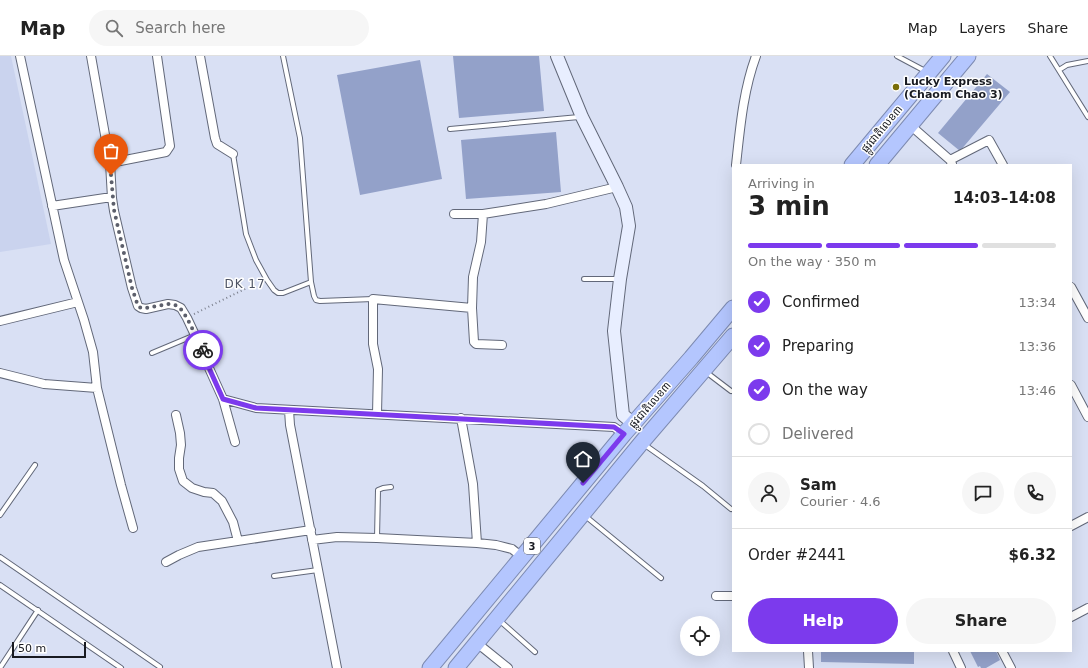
<!DOCTYPE html>
<meta charset="utf-8">
<style>
:root{--surface:#fff;--page:#f6f6f6;--text:#222;--muted:#767676;--line:#e0e0e0;--accent:#7c3aed}
body{margin:0;font-family:"DejaVu Sans","Noto Sans Khmer",sans-serif;background:var(--page);color:var(--text);height:100vh;display:flex;flex-direction:column;font-size:15px;white-space:nowrap}
*{box-sizing:border-box;margin:0}
p{font-size:13px;color:var(--muted)}
.icon{flex:none;width:22px;height:22px;fill:none;stroke:currentColor;stroke-width:2;stroke-linecap:round;stroke-linejoin:round}
.map{position:relative;flex:1;overflow:hidden}
.drawer{position:absolute;left:732px;top:108px;width:340px;height:488px;display:flex;flex-direction:column;background:var(--surface);border-radius:0px;box-shadow:0 4px 16px #0002}
.drawer>*{flex:none}
.tools{position:absolute;left:680px;top:560px;display:grid;gap:8px}
.tools a{display:grid;place-items:center;width:40px;height:40px;border-radius:50%;background:var(--surface);box-shadow:0 4px 16px #0002;font-size:20px}
.scale{position:absolute;left:12px;bottom:10px;width:74px;box-sizing:border-box;padding-left:4px;border:2px solid #181a21;border-top:0;font-size:11px;line-height:14px;white-space:nowrap;color:#181a21;-webkit-text-stroke:3px #fff;paint-order:stroke}
.pin{position:absolute;display:grid;place-items:center;width:34px;height:34px;color:#fff;margin:-41px -17px;border-radius:50% 50% 50% 0;rotate:-45deg;box-shadow:0 0 4px #0007}
.pin .icon{rotate:45deg}
.courier{position:absolute;display:grid;place-items:center;width:40px;height:40px;margin:-20px;border:3px solid #7c3aed;border-radius:50%;background:#fff;color:#222;box-shadow:0 1px 5px #0007}
.summary em{font-style:normal;font-weight:700}
.summary div{display:flex;flex-direction:column-reverse}
.summary{display:flex;align-items:center;justify-content:space-between;height:68px;padding:0 16px}
h1{font-size:26px;font-weight:700;line-height:30px}
.bar{display:grid;grid-template-columns:repeat(4,1fr);gap:6px 4px;align-content:center;height:48px;padding:0 16px}
.bar i{height:5px;border-radius:3px;background:var(--line)}
.bar .selected{background:var(--accent)}
.bar p{grid-column:span 4}
.line{display:flex;align-items:center;gap:10px;padding:0 16px;border-top:1px solid var(--line)}
.line div{flex:1}
.round{display:grid;place-items:center;flex:none;width:42px;height:42px;border-radius:21px;background:var(--page)}
ol{padding:0 16px;list-style:none}
li{display:flex;align-items:center;gap:12px;height:44px}
li p{margin-inline-start:auto}
li .icon{padding:4px;border-radius:50%;background:var(--accent);color:#fff;stroke-width:4}
li:last-child{color:var(--muted)}
li i{width:22px;height:22px;border:2px solid var(--line);border-radius:50%}
.primary-button{display:flex;gap:8px;margin-top:auto;padding:8px 16px}
.primary-button a{flex:1;height:46px;border-radius:24px;background:var(--accent);color:#fff;font-size:16px;font-weight:700;line-height:46px;text-align:center}
.primary-button a+a{background:var(--page);color:var(--text)}
header{display:flex;align-items:center;gap:24px;box-sizing:border-box;height:56px;padding:0 20px;background:var(--surface);border-bottom:1px solid var(--line)}
header strong{font-size:19px}
nav{display:flex;gap:22px;margin-inline-start:auto;font-size:14px}
.search{width:280px;height:36px;background:var(--page);display:flex;align-items:center;gap:10px;box-sizing:border-box;padding:0 14px;border-radius:22px;color:var(--muted);font-size:15px}
.map>svg:first-child{display:block}
.built{fill:#cad3ee}
.building{fill:#93a1c9}
.lines{fill:none;stroke-linecap:round;stroke-linejoin:round}
.lane-casing{stroke:#626879;stroke-width:6}
.street-casing{stroke:#626879;stroke-width:10}
.secondary-casing{stroke:#626879;stroke-width:14}
.highway-casing{stroke:#7d8ab1;stroke-width:17}
.path{stroke:#7c808e;stroke-width:2;stroke-dasharray:1 3;stroke-linecap:butt}
.lane{stroke:#fff;stroke-width:4}
.street{stroke:#fff;stroke-width:8}
.secondary{stroke:#e8eeff;stroke-width:12}
.highway{stroke:#b4c6fe;stroke-width:15}
.done{stroke:#5c5f6b;stroke-width:4;stroke-dasharray:0 7.2}
.route{stroke:#7c3aed;stroke-width:5}
.poi-dot{fill:#796d08;stroke:#fff;stroke-width:1.5}
.labels{text-anchor:middle;dominant-baseline:central;stroke-width:3;stroke-linejoin:round;paint-order:stroke}
.shield{fill:#fff;stroke:#5d5f64;stroke-width:1}
.shield-label{font-size:10px;font-weight:bold;fill:#181a21}
.poi-label{font-size:11px;font-weight:bold;fill:#181a21;stroke:#fff;text-anchor:start}
.street-label{font-size:11px;fill:#181a21;stroke:#fff}
.neighbourhood-label{font-size:12px;letter-spacing:1px;fill:#4d5363;stroke:#fff}
</style>
<header>
<strong>Map</strong>
<div class="search"><svg class="icon" aria-label="search" viewBox="0 0 24 24"><circle cx="10" cy="10" r="6"/><path d="M15 15l6 6"/></svg>Search here</div>
<nav><a>Map</a><a>Layers</a><a>Share</a></nav>
</header>
<div class="map">
<svg width="1088" height="612" viewBox="0 0 1088 612">
<rect width="100%" height="100%" fill="#d9e0f4"/>
<!-- built -->
<path class="built" d="M0,0H11L51,188L0,196Z"/>
<!-- building -->
<path class="building" d="M453,0H539L544,55L459,62Z
M420,4L442,123L360,139L337,19Z
M987,18L1010,36L960,95L938,77Z
M556,76L561,136L466,143L461,84Z
M821,595H914V608L821,606Z
M970,595H996L1000,604L986,612H981L980,610L978,611Z"/>
<g class="lines">
<!-- lane casing -->
<g class="lane-casing">
<path id="lane" d="M283,0L300,82L311,226L314,240L316,244L320,245L373,243
M897,0L927,16
M1050,0L1088,61
M1059,14L1067,9L1088,5
M450,73L579,61
M233,98L246,178L256,204L267,224L274,234L278,237H283L311,226
M584,223H618
M152,297L195,279
M706,316L731,335
M645,389L703,430L731,453
M0,459L35,409
M584,459L661,522
M377,482L378,434L383,432L391,431
M0,501L160,611
M274,520L318,514
M0,529L121,612
M499,564L535,596
M0,612L38,554"/>
</g>
<!-- street casing -->
<g class="street-casing">
<path id="street" d="M20,0L64,204L84,264L93,296L97,332L121,429L133,472
M91,0L110,107L112,142
M200,0L215,82L217,88L233,98
M910,69L950,104L952,108
M950,104L989,84L1003,109
M110,107L166,96L170,90L157,0
M736,109C740,73 743,35 756,0
M52,150L105,142H112L114,155L132,232L138,250L141,252L146,253L168,248L175,249L181,252L187,262L195,279L202,290L209,312L223,343L235,386
M454,158H483L546,148L617,131
M483,158L481,186L473,221L472,252L474,286L476,288L502,289
M1071,231L1088,262
M0,265L78,246
M0,317L44,328L97,332
M1071,329L1088,361
M223,343L256,352L614,371L624,378
M289,354L290,369L337,612
M377,358L378,313L373,288V243L472,252
M176,359L180,377L181,389L179,402V413L183,425L192,432L204,436L213,437L222,445L233,466L238,485
M461,362L473,428L477,487
M1071,470L1088,461
M312,484L337,481L377,482L477,487L496,489L512,493L522,501
M166,506L179,499L198,491L311,474
M716,540H733
M1071,561L1088,552
M477,587L508,612
M808,595L809,612
M953,595L961,612
M1002,595L1011,612"/>
</g>
<!-- secondary casing -->
<g class="secondary-casing">
<path id="secondary" d="M557,0L582,61L617,131L626,151L629,170L620,223L614,275L623,359L634,368"/>
</g>
<!-- highway casing -->
<g class="highway-casing">
<path id="highway" d="M852,109L943,0
M877,109L968,0
M430,612L624,378L691,302L733,252
M456,612L642,386L733,280"/>
</g>
<!-- path -->
<path class="path" d="M194,258L247,232"/>
<!-- lane -->
<use href="#lane" class="lane"/>
<!-- street -->
<use href="#street" class="street"/>
<!-- secondary -->
<use href="#secondary" class="secondary"/>
<!-- highway -->
<use href="#highway" class="highway"/>
</g>
<g class="lines">
<!-- done -->
<path class="done" d="M111,119L114,154L132,232L138,250L141,252H146L168,248L175,249L180,252L187,262L203,294"/>
<!-- route -->
<path class="route" d="M203,294L209,312L223,343L256,352L614,371L624,378L583,427"/>
</g>
<!-- markers -->
<circle class="poi-dot" cx="896" cy="31" r="4"/>
<g class="labels">
<!-- shield labels -->
<rect class="shield" x="524" y="482" width="16" height="16" rx="3"/>
<g class="shield-label">
<text x="532" y="490">3</text>
</g>
<!-- poi labels -->
<g class="poi-label">
<text x="904" y="25">Lucky Express<tspan x="904" dy="13">(Chaom Chao 3)</tspan></text>
</g>
<!-- street labels -->
<g class="street-label">
<text transform="translate(882 73) rotate(-50)">ផ្លូវជាតិលេខ៣</text>
<text transform="translate(650 349) rotate(-49)">ផ្លូវជាតិលេខ៣</text>
</g>
<!-- neighbourhood labels -->
<g class="neighbourhood-label">
<text x="245" y="228">DK 17</text>
</g>
</g>
</svg>
<div class="tools">
<a><svg class="icon" aria-label="locate" viewBox="0 0 24 24"><circle cx="12" cy="12" r="6"/><path d="M12 2v4M12 18v4M2 12h4M18 12h4"/></svg></a>
</div>
<div class="scale">50 m</div>
<div class="pin" style="left:111px;top:119px;background:#ea580c"><svg class="icon" aria-label="bag" viewBox="0 0 24 24"><path d="M5 8h14l-1 12H6zM9 8a3 3 0 0 1 6 0"/></svg></div>
<div class="pin" style="left:583px;top:427px;background:#1f2937"><svg class="icon" aria-label="home" viewBox="0 0 24 24"><path d="M3 11l9-7 9 7M6 9v11h12V9"/></svg></div>
<div class="courier" style="left:203px;top:294px"><svg class="icon" aria-label="bike" viewBox="0 0 24 24"><circle cx="6" cy="16" r="4"/><circle cx="18" cy="16" r="4"/><path d="M6 16l4-8h5l3 8M10 8l3 8H6M13 5h3"/></svg></div>
<section class="drawer">
<div class="summary"><div><h1>3 min</h1><p>Arriving in</p></div><em>14:03–14:08</em></div>
<div class="bar"><i class="selected"></i><i class="selected"></i><i class="selected"></i><i></i><p>On the way · 350 m</p></div>
<ol>
<li><svg class="icon" aria-label="check" viewBox="0 0 24 24"><path d="M5 12l5 5 9-10"/></svg>Confirmed<p>13:34</p></li>
<li><svg class="icon" aria-label="check" viewBox="0 0 24 24"><path d="M5 12l5 5 9-10"/></svg>Preparing<p>13:36</p></li>
<li><svg class="icon" aria-label="check" viewBox="0 0 24 24"><path d="M5 12l5 5 9-10"/></svg>On the way<p>13:46</p></li>
<li><i></i>Delivered</li>
</ol>
<div class="line" style="height:72px"><a class="round"><svg class="icon" aria-label="person" viewBox="0 0 24 24"><circle cx="12" cy="8" r="4"/><path d="M4 21q1-7 8-7t8 7"/></svg></a><div><b>Sam</b><p>Courier · 4.6</p></div><a class="round"><svg class="icon" aria-label="chat" viewBox="0 0 24 24"><path d="M4 5h16v11H9l-5 4z"/></svg></a><a class="round"><svg class="icon" aria-label="phone" viewBox="0 0 24 24"><path d="M5 4h4l2 5-3 2q2 4 5 5l2-3 5 2v4C11 20 4 13 5 4z"/></svg></a></div>
<div class="line" style="height:52px"><div>Order #2441</div><b>$6.32</b></div>
<div class="primary-button"><a>Help</a><a>Share</a></div>
</section>
</div>
